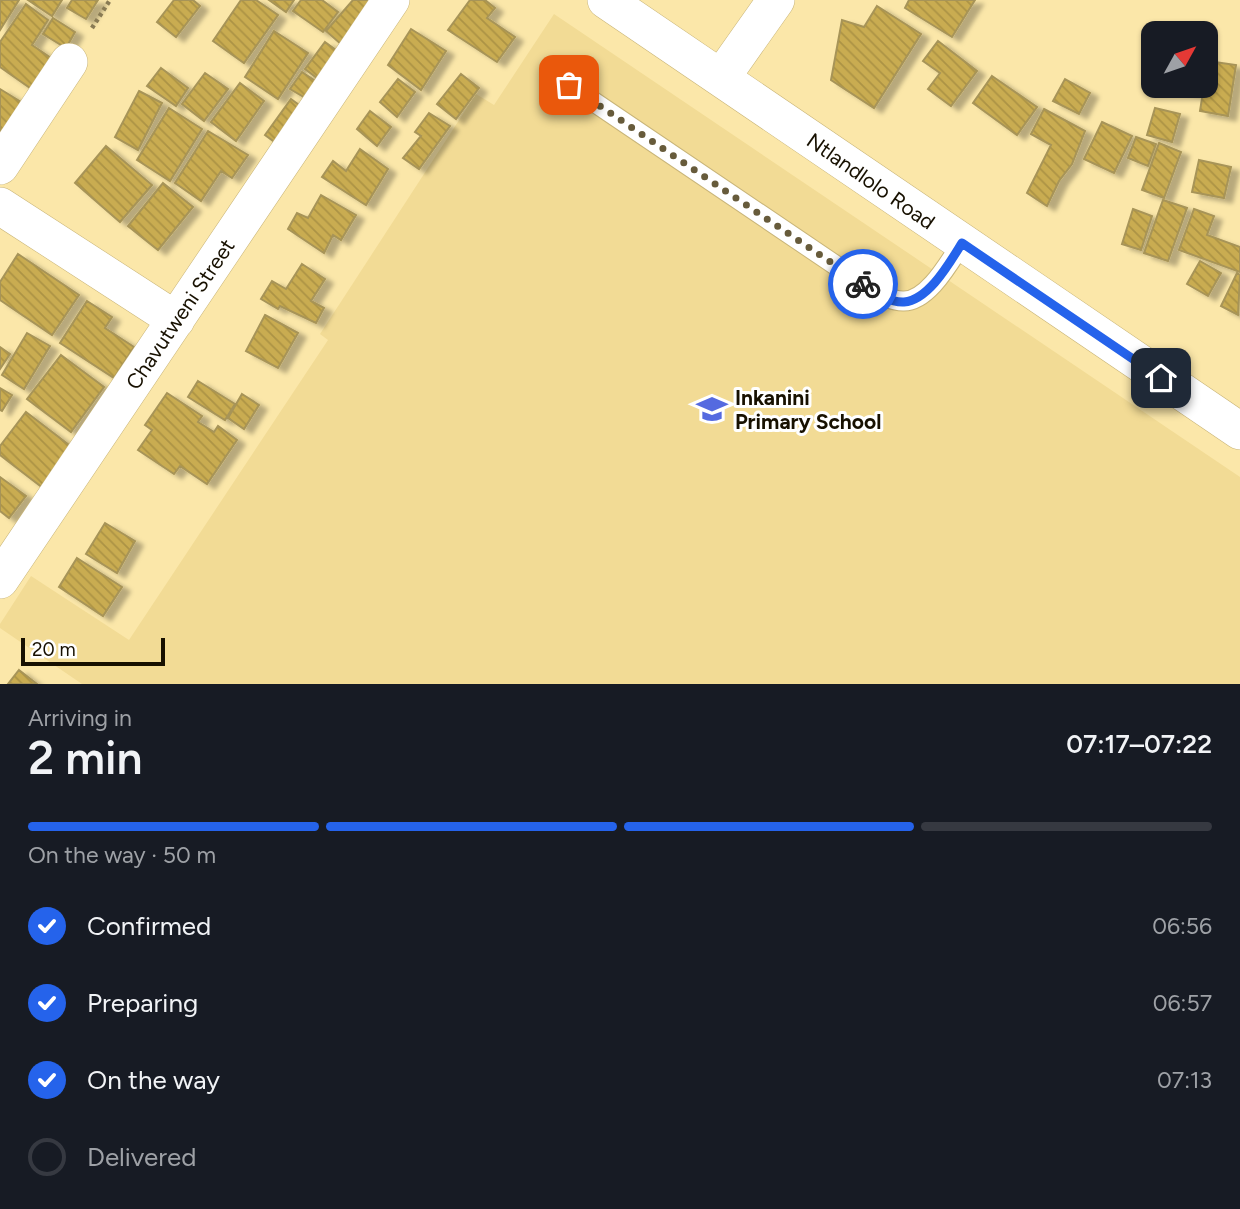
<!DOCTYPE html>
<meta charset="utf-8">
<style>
:root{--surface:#171b24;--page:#242831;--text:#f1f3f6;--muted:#9ea1a6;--line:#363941;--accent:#2563eb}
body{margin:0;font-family:Figtree,sans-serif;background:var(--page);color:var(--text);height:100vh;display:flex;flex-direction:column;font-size:26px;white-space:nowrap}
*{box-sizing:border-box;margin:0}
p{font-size:23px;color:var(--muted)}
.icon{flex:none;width:38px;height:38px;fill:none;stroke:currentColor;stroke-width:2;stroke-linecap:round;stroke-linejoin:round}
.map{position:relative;height:684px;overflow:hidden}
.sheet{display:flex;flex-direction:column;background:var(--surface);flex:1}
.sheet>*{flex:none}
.needle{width:46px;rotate:50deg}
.controls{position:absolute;left:1141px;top:21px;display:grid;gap:14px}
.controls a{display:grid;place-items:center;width:77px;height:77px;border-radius:14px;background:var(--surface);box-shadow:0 2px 5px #0004;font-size:35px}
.scale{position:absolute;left:21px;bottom:18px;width:144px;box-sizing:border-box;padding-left:7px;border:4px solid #171000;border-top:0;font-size:19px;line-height:24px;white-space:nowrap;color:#171000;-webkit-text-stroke:5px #fff;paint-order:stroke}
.pin{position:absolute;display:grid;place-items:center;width:60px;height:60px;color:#fff;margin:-30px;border-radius:14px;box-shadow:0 4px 10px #0006}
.courier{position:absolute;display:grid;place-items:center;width:70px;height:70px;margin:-35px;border:5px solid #2563eb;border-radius:50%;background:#fff;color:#222;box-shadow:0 2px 9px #0007}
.overview em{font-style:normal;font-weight:600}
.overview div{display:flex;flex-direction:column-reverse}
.overview{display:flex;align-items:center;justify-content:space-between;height:119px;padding:0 28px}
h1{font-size:46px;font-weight:600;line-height:52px}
.bar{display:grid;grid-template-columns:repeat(4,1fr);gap:10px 7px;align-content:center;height:84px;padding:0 28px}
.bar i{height:9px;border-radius:5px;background:var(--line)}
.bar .selected{background:var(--accent)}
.bar p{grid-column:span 4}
ol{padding:0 28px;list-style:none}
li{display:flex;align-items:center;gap:21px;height:77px}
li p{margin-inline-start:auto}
li .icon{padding:7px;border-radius:50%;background:var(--accent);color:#fff;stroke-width:4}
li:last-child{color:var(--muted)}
li i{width:38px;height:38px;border:4px solid var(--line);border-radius:50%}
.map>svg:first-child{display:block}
.built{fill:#f2db95}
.building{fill:url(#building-back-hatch);stroke:#a79458;stroke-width:2;filter:url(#shadow)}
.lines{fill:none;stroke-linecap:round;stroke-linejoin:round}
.service-casing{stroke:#c9b579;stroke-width:21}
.minor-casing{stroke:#c9b579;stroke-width:38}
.path{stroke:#897b54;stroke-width:4.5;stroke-dasharray:3.5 3.5;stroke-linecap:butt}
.service{stroke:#fff;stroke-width:19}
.minor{stroke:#fff;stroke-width:37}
.done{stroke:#675b3b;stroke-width:7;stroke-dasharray:0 12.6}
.route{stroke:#2563eb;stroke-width:9}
.labels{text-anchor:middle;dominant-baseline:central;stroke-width:6;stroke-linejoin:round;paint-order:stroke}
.street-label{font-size:21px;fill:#171000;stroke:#fff}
.poi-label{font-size:21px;font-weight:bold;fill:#171000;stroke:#fff;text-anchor:start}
</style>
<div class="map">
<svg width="1240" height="684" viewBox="0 0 1240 684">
<defs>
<pattern id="building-back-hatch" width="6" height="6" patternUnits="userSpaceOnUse" patternTransform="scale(1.75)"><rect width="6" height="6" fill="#c9ac51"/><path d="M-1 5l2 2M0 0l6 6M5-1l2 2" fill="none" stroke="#ac9345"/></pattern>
<filter id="shadow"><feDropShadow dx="8" dy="4.5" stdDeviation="2" flood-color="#0004"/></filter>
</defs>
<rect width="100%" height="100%" fill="#fbe7a9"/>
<!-- built -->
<path class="built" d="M554,14L1240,477V684H82L0,628V624L31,576L129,640L328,340L320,334L476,94L494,105Z"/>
<!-- building -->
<path class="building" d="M0,0H19L0,30Z
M28,0H62L52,16Z
M72,0H98L86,19L67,8Z
M174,0H193L200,6L176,37L157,22Z
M241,0H256L278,15L244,63L213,41Z
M269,0H294L286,12Z
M301,0H322L338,12L323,32L293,11Z
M353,0H381L350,52L326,31Z
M470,0H485L495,8L487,18L515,37L497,62L448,30Z
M909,0H975L952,37L905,8Z
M26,4L48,20L32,45L54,60L33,90L0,67V42Z
M877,6L921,34L874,108L831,80L842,20L864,27Z
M53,18L75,32L66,48L43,34Z
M411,29L446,51L421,90L388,65Z
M274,31L308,53L278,99L245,77Z
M938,41L977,71L951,106L928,89L940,73L923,61Z
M325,42L347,58L326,85L305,69Z
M1148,61L1153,62V84L1144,83Z
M1208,61L1236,65L1228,116L1200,111Z
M161,68L188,88L176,106L147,86Z
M302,72L326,88L314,103L290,89Z
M205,73L228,89L204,121L182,104Z
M461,74L479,88L456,119L437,104Z
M992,76L1037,107L1017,135L973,103Z
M398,79L415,92L397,117L380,102Z
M1065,79L1090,93L1079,114L1053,101Z
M240,83L264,101L236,141L211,122Z
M1161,86H1202L1200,93Z
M0,89L26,105L0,143Z
M139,91L162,103L138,150L115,137Z
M291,99L310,113L284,149L265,135Z
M169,108L202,129L170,181L137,160Z
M1155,108L1180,114L1172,142L1147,135Z
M1044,109L1085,131L1072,164L1059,181L1047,206L1027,193L1051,145L1031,134Z
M370,111L391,127L377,146L357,129Z
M429,113L450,126L419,169L403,158L421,136L415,132Z
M1102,122L1132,136L1114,173L1084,159Z
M208,131L248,155L232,178L221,171L201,201L175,183Z
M1136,137L1156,144L1148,166L1128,158Z
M1159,143L1181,152L1164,198L1142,190Z
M106,146L152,185L120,222L75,183Z
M360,149L388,169L366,205L322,177L333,161L346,171Z
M1199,160L1231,167L1224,198L1192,192Z
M163,183L193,207L158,250L128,226Z
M321,195L356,215L341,240L333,235L324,253L288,229L297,213L308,218Z
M1163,200L1187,208L1168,261L1144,253Z
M1133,209L1152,216L1141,250L1122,244Z
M1194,209L1214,216L1207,235L1240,247V272L1179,250Z
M18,254L79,295L52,335L0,300V282Z
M1200,261L1221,273L1208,296L1187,284Z
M302,264L325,279L311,301L324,308L316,323L280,306L278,309L261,299L272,281L286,289Z
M1237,273L1240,275L1238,315L1221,306Z
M87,301L112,317L105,328L134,347L114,378L60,343Z
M265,315L298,333L278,368L246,351Z
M27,333L50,346L24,389L2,375Z
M0,347L10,354L0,369Z
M61,355L104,387L71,432L27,399Z
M198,381L235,404L225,420L188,397Z
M0,388L12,395L2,411L0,410Z
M167,393L202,416L198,422L214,432L218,426L237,440L207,484L180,466L174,474L138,450L152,430L145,425Z
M242,394L259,405L244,429L228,418Z
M26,412L73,448L43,488L0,455V446Z
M0,477L26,496L9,518L0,511Z
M105,523L135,541L117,573L86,554Z
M77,558L122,587L103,616L59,587Z
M19,670L37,684H8Z"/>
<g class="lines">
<!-- service casing -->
<g class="service-casing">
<path id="service" d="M569,85L881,296C887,298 896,301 903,301C928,302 950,261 962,243"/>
</g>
<!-- minor casing -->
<g class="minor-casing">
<path id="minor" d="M606,0L1240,431
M721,78L776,0
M0,166L69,62
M0,206L176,320
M0,580L391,0"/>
</g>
<!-- path -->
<path class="path" d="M92,28L110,0"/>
<!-- service -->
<use href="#service" class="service"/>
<!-- minor -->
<use href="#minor" class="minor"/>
</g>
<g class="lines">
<!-- done -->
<path class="done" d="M569,85L863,284"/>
<!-- route -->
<path class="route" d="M863,284C875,292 890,303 904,302C929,300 950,262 962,243L1161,378"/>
</g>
<!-- icons -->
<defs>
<g id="school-bare" transform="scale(2.415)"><path d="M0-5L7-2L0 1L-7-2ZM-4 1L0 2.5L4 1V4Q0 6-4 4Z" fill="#556ae0" stroke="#fff" stroke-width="2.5" paint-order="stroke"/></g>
</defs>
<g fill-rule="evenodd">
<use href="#school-bare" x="712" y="409"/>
</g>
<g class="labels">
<!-- street labels -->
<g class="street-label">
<text transform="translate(871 181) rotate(35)">Ntlandlolo Road</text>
<text transform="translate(180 314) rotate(-56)">Chavutweni Street</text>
</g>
<!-- poi labels -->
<g class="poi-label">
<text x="735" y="397">Inkanini<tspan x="735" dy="24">Primary School</tspan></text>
</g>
</g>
</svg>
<div class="controls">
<a><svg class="needle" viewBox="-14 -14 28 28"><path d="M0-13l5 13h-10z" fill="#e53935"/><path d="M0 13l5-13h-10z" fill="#9ea1a6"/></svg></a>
</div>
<div class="scale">20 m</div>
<div class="pin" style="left:569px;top:85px;background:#ea580c"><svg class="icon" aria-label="bag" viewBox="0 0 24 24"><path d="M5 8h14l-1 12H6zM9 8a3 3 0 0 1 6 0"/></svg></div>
<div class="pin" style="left:1161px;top:378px;background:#1f2937"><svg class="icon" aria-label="home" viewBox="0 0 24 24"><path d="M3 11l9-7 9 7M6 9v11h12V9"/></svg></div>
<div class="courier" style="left:863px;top:284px"><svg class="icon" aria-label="bike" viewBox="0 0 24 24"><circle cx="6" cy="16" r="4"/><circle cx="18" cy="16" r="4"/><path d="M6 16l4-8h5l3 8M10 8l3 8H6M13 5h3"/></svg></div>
</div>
<section class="sheet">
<div class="overview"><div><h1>2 min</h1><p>Arriving in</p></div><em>07:17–07:22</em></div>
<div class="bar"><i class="selected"></i><i class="selected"></i><i class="selected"></i><i></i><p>On the way · 50 m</p></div>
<ol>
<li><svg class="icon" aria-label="check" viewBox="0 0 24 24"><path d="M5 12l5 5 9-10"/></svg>Confirmed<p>06:56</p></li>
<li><svg class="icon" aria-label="check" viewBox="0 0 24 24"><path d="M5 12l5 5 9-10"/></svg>Preparing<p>06:57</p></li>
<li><svg class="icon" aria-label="check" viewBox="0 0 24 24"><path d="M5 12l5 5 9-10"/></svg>On the way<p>07:13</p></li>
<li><i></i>Delivered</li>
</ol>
</section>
